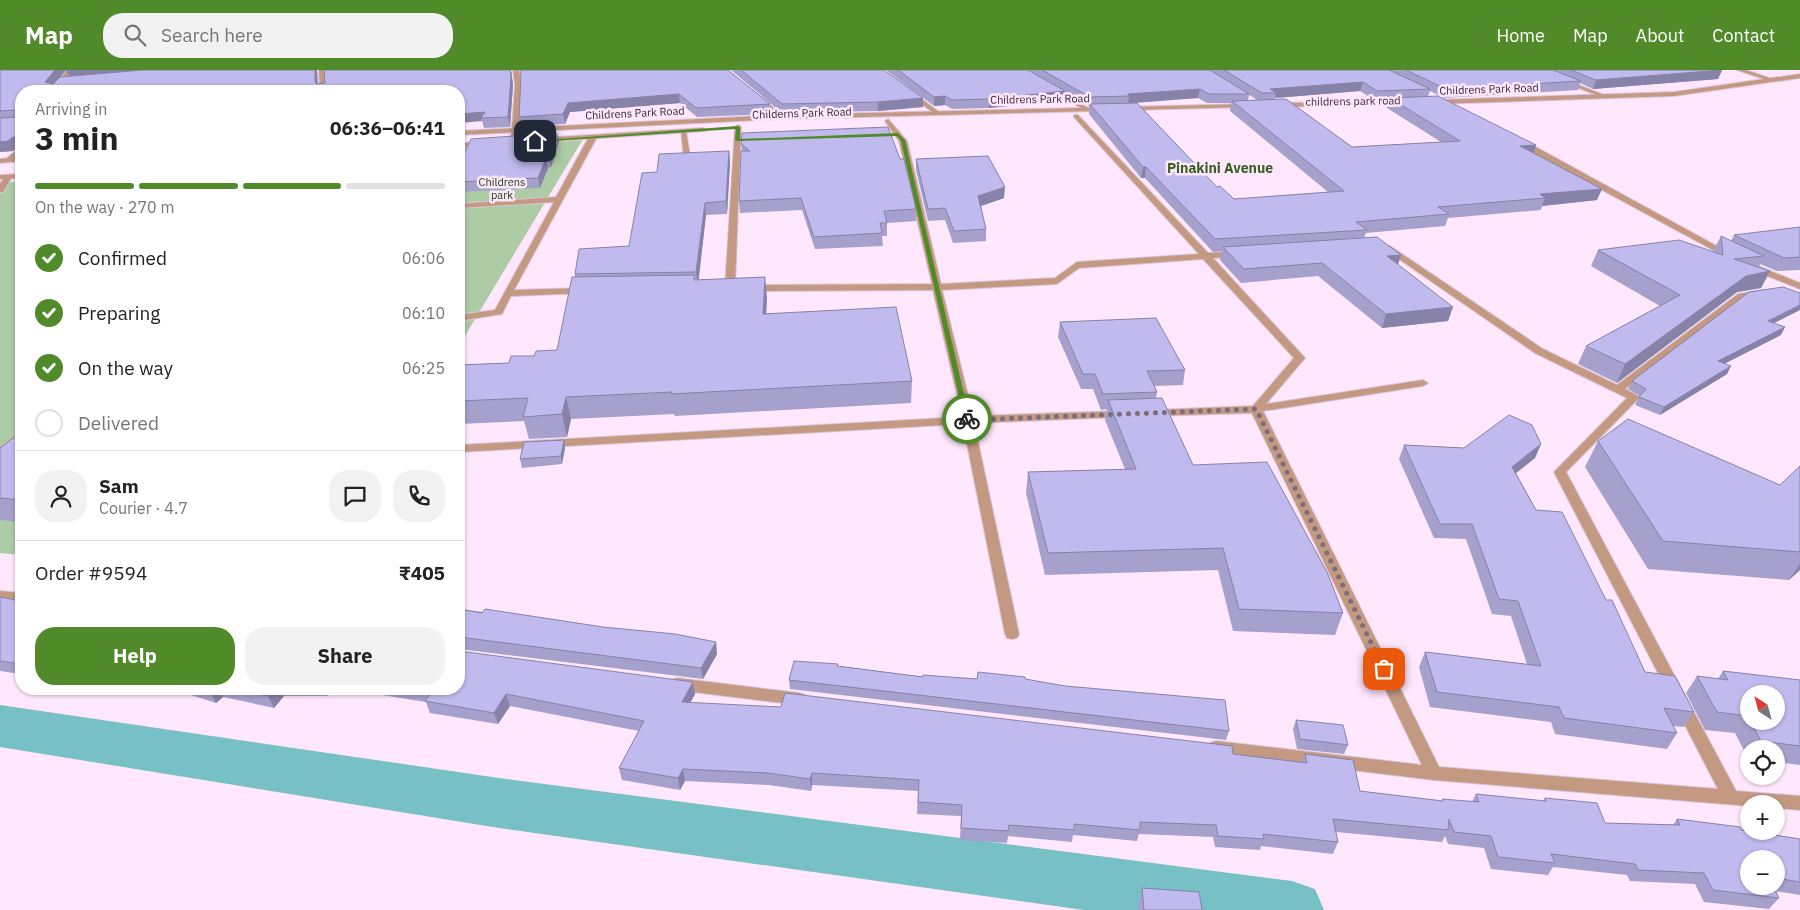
<!DOCTYPE html>
<meta charset="utf-8">
<style>
:root{--surface:#fff;--page:#f2f2f2;--text:#222;--muted:#767676;--line:#e0e0e0;--accent:#518b29}
body{margin:0;font-family:"IBM Plex Sans",sans-serif;background:var(--page);color:var(--text);height:100vh;display:flex;flex-direction:column;font-size:19px;white-space:nowrap}
*{box-sizing:border-box;margin:0}
p{font-size:16px;color:var(--muted)}
.icon{flex:none;width:28px;height:28px;fill:none;stroke:currentColor;stroke-width:2;stroke-linecap:round;stroke-linejoin:round}
.map{position:relative;flex:1;overflow:hidden}
.details{position:absolute;left:15px;top:15px;width:450px;height:610px;display:flex;flex-direction:column;background:var(--surface);border-radius:20px;box-shadow:0 1px 4px #0004}
.details>*{flex:none}
.needle{width:32px;rotate:324deg}
.tools{position:absolute;left:1740px;top:615px;display:grid;gap:10px}
.tools a{display:grid;place-items:center;width:45px;height:45px;border-radius:50%;background:var(--surface);box-shadow:0 1px 4px #0004;font-size:25px}
.pin{position:absolute;display:grid;place-items:center;width:42px;height:42px;color:#fff;margin:-21px;border-radius:10px;box-shadow:0 2px 8px #0006}
.courier{position:absolute;display:grid;place-items:center;width:50px;height:50px;margin:-25px;border:4px solid #518b29;border-radius:50%;background:#fff;color:#222;box-shadow:0 1px 6px #0007}
.head em{font-style:normal;font-weight:700}
.head div{display:flex;flex-direction:column-reverse}
.head{display:flex;align-items:center;justify-content:space-between;height:85px;padding:0 20px}
h1{font-size:32px;font-weight:700;line-height:38px}
.bar{display:grid;grid-template-columns:repeat(4,1fr);gap:8px 5px;align-content:center;height:60px;padding:0 20px}
.bar i{height:6px;border-radius:4px;background:var(--line)}
.bar .active{background:var(--accent)}
.bar p{grid-column:span 4}
.line{display:flex;align-items:center;gap:12px;padding:0 20px;border-top:1px solid var(--line)}
.line div{flex:1}
.round{display:grid;place-items:center;flex:none;width:52px;height:52px;border-radius:20px;background:var(--page)}
ol{padding:0 20px;list-style:none}
li{display:flex;align-items:center;gap:15px;height:55px}
li p{margin-inline-start:auto}
li .icon{padding:5px;border-radius:50%;background:var(--accent);color:#fff;stroke-width:4}
li:last-child{color:var(--muted)}
li i{width:28px;height:28px;border:2px solid var(--line);border-radius:50%}
.button{display:flex;gap:10px;margin-top:auto;padding:10px 20px}
.button a{flex:1;height:58px;border-radius:20px;background:var(--accent);color:#fff;font-size:20px;font-weight:700;line-height:58px;text-align:center}
.button a+a{background:var(--page);color:var(--text)}
header{display:flex;align-items:center;gap:30px;box-sizing:border-box;height:70px;padding:0 25px;background:var(--accent);color:#fff}
header strong{font-size:24px}
nav{display:flex;gap:28px;margin-inline-start:auto;font-size:18px}
.search{width:350px;height:45px;background:var(--page);display:flex;align-items:center;gap:12px;box-sizing:border-box;padding:0 18px;border-radius:20px;color:var(--muted);font-size:19px}
.map>svg:first-child{display:block}
.green{fill:#adcca5}
.lines{fill:none;stroke-linecap:round;stroke-linejoin:round}
.canal{fill:#77c0c5;fill-rule:evenodd}
.minor-casing{stroke:#dbc5d9;stroke-width:2}
.tertiary-casing{stroke:#dbc5d9;stroke-width:2}
.minor{fill:#c39982;fill-rule:evenodd}
.tertiary{fill:#c39982;fill-rule:evenodd}
.wall{fill:#a6a0cd;fill-rule:evenodd}
.shaded-wall{fill:#8782a7}
.building{fill:#c1baee;stroke:#8782a7}
.route{fill:#518b29}
.done{stroke:#7c6d7b;stroke-width:5;stroke-dasharray:0 9}
.labels{text-anchor:middle;dominant-baseline:central;stroke-width:5;stroke-linejoin:round;paint-order:stroke}
.far-street-label{font-size:11px;fill:#352c35;stroke:#ffe7fd}
.far-park-label{font-size:11px;fill:#16390c;stroke:#ffe7fd}
.far-quarter-label{font-size:14px;font-weight:bold;fill:#375d1f;stroke:#ffe7fd}
</style>
<header>
<strong>Map</strong>
<div class="search"><svg class="icon" aria-label="search" viewBox="0 0 24 24"><circle cx="10" cy="10" r="6"/><path d="M15 15l6 6"/></svg>Search here</div>
<nav><a>Home</a><a>Map</a><a>About</a><a>Contact</a></nav>
</header>
<div class="map">
<svg width="1800" height="840" viewBox="0 0 1800 840">
<rect width="100%" height="100%" fill="#ffe7fd"/>
<!-- green -->
<path class="green" d="M583,69L459,276V78Z
M21,111V485L0,483V113Z"/>
<g class="lines">
<!-- canal -->
<path class="canal" d="M0,635L499,708L1292,811L1315,819L1324,840H1084L499,758L0,677Z"/>
<!-- minor casing -->
<g class="minor-casing">
<path id="minor" d="M67,0H73L57,21H51Z
M319,0H325L326,21H320Z
M513,0H519L521,15L519,72L515,74L511,72L515,15Z
M1533,0H1541L1609,27L1604,28Z
M1737,0H1746L1775,10L1770,11Z
M1049,18H1053L1090,39L1085,40L1049,20Z
M907,21H911L939,42V44H935L907,23Z
M757,27H761L783,46V48H779L757,29Z
M1074,45H1078L1208,183L1238,181L1242,184L1238,187L1213,188L1305,288L1266,334L1423,310L1428,313L1423,316L1263,341L1439,697L1718,719L1554,402L1627,328L1535,283L1383,178L1390,176L1543,279L1617,315L1738,224L1764,220V224L1744,228L1625,319L1640,327L1566,402L1736,721L1800,726V740L1776,738V734H1749V736L1434,710L1210,683L1208,678L1210,673L1216,671L1422,695L1252,343L1153,346L1147,343L1153,340L1253,336L1294,288L1203,189L1079,198L1057,214L942,220L973,346L1123,341L1129,344L1123,347L974,353L1019,564L1017,568L1012,569L1007,568L1005,564L963,354L459,382V375L962,347L933,220L749,221L744,218L749,215L932,214L899,71L885,51L888,49L907,71L941,214L1055,208L1077,192L1199,184L1074,47Z
M738,55L741,57L735,218L730,221L725,218L735,57Z
M681,60L686,61L691,92L684,90Z
M590,65L597,67L514,220L584,218L589,221L587,223L511,226L502,244L459,251V245L495,240L554,132L459,138V134L556,127Z
M1517,70H1523L1733,185L1729,188L1726,187L1517,74Z
M18,79H21V84L13,92H7V88Z
M5,105L12,107L3,122H0V114Z
M1753,194L1800,213V219L1750,199V195Z
M0,521L21,523V533L0,531Z
M677,608L799,623L805,625L807,629L805,633L799,635L677,620L672,618L669,614L672,610Z"/>
</g>
<!-- tertiary casing -->
<g class="tertiary-casing">
<path id="tertiary" d="M1800,4V8L1674,26L1434,34L1431,32L1434,30L1674,22Z
M1404,31L1406,32V34L1277,37L1274,35L1277,33Z
M1247,34L1250,36L1249,37L781,49L459,65V61L781,45Z
M703,58L706,60L705,61L541,72L537,70L541,68Z
M484,72L488,74L487,76L459,77V73Z
M21,87V91L0,93V89Z
M21,104V108L0,109V105Z"/>
</g>
<!-- minor -->
<use href="#minor" class="minor"/>
<!-- tertiary -->
<use href="#tertiary" class="tertiary"/>
</g>
<!-- wall -->
<path class="wall" d="M0,0H66L60,7L69,6L66,0H317L318,14L325,13L324,0H511L513,15L510,57L484,58L482,51L459,21H21V77H18L13,81L0,82Z
M731,0H884L923,37L878,41L782,43Z
M886,0H1722L1718,9L1593,19L1580,13L1578,20L1444,28L1430,21L1428,26L1533,83L1597,130L1542,136L1541,140L1448,148L1445,156L1366,163L1364,168L1398,195L1448,251L1382,258L1318,206L1241,213L1220,190L1222,181L1213,182L1145,108H1141L1089,44V36L1065,22L1064,30L989,38L952,39L945,35L934,36ZM1360,21L1374,30L1390,29L1387,38L1441,72L1352,77L1274,30L1275,28ZM1249,25L1251,26L1257,30H1248ZM1198,28L1207,33H1231L1230,41L1328,122L1234,129L1217,117L1136,33Z
M521,6L770,34L771,44L697,47L680,33L570,42L565,54L521,56L519,47Z
M559,72L551,97L548,98L540,118L459,122V93Z
M741,74L916,139V151L887,153V166H882L883,176L815,179L802,140L740,143L739,131L742,81Z
M729,81L730,93L727,144L706,145L698,210L767,228L766,243L912,311L911,333L675,346L674,344L571,349L567,367L529,369L524,351L459,354V295L509,293L557,280L575,207V204L629,176L657,102Z
M916,89L1004,128L981,136L986,159V171L953,173L945,150L928,151L916,100Z
M1800,157V200L1777,201L1760,194L1759,197L1770,201L1761,218L1737,222L1617,313L1578,294L1586,276L1660,236L1591,196L1598,180L1713,181L1721,166L1731,171L1734,165Z
M1800,240L1774,253L1781,265L1724,294L1727,304L1660,345L1635,335L1640,326L1628,319L1632,311Z
M1060,252L1185,300L1183,315L1154,316L1157,322L1156,329L1193,395L1343,543L1335,565L1233,561L1218,500L1045,505L1026,423L1028,402L1125,399L1105,350L1107,339L1101,340L1093,319H1081L1058,267Z
M21,362V452L0,450V378Z
M1598,371L1780,415L1800,396V500L1789,510L1648,499L1585,397Z
M1541,374L1535,388L1516,403L1536,440L1606,530L1645,602L1694,642L1684,657L1673,656L1677,663L1667,679L1555,664L1551,652L1430,637L1419,597L1425,582L1527,594L1511,546L1492,544L1466,469L1434,468L1399,389L1404,375L1464,378Z
M565,378L562,394L522,398L520,389Z
M0,527L21,531V604L0,601Z
M459,539L603,557L716,572L717,584L703,609L459,579Z
M838,596L923,607L977,609H1025L1229,661L1226,670L790,619L789,610Z
M1723,601L1800,610V695L1776,692V679H1749L1748,688L1735,663L1705,660L1686,623L1697,606L1718,609ZM1749,624L1776,651H1749Z
M693,612L695,624L690,633L1233,684L1303,692L1305,684L1360,721L1442,731V729L1472,732L1476,724L1543,731L1545,728L1605,753L1673,755L1677,749L1800,769V825L1775,821L1779,828L1769,839L1704,832L1695,814L1630,811L1627,805L1553,797L1548,805L1491,799L1484,778L1448,774L1445,766L1442,772L1336,762L1338,772L1333,784L1261,776L1260,780L1215,777L1213,767L1139,764L1137,771L1073,765L1072,772L1008,766L1007,773L960,770L961,746L917,744L918,721L812,715L811,721L769,715L685,711L680,720L622,710L619,698L639,661L510,636L498,654L430,643L426,632L344,619H459ZM1776,789V816H1749Z
M172,619H331L327,626H284L274,638L223,627L216,633Z
M1296,650L1348,675L1344,684L1297,679L1293,659Z
M1142,818L1202,840H1139L1138,836Z"/>
<!-- shaded-wall -->
<path class="shaded-wall" d="M55,0H66L49,21L45,12Z
M66,0H159L70,8Z
M315,0H317L318,21L315,12Z
M510,0H511L513,15L510,57L508,47Z
M1722,0L1718,9L1593,19L1596,10Z
M1363,12L1360,21L1275,28L1276,23L1270,19Z
M358,19L359,21H340Z
M1200,19L1198,28L1128,33L1129,26L1128,24Z
M1065,21L1064,30L989,38L990,29Z
M679,24L680,33L570,42L565,54L563,44L568,33Z
M945,26V35L934,36V27Z
M923,28V37L878,41V32Z
M485,42L481,48L482,51L459,53V44Z
M557,63L559,72L551,97L549,88Z
M13,67H21V77H18L13,81L0,82V72Z
M1536,75L1533,86L1520,76Z
M729,81L730,93L727,144L726,131Z
M546,88L548,98L540,118L538,108Z
M1143,97H1146L1145,108H1141Z
M1005,117L1004,128L978,137V126Z
M1602,119L1597,130L1542,136L1545,128L1540,124Z
M705,133L706,145L698,216L696,202Z
M1401,185L1397,198L1387,186Z
M1770,201L1761,218L1737,222L1617,313L1625,294L1746,206Z
M765,207L767,228L765,264L763,244Z
M1800,235V240L1764,258L1768,251Z
M1453,237L1448,251L1382,258L1386,244Z
M1785,257L1781,265L1714,299L1718,291Z
M1731,296L1727,304L1660,345L1664,337Z
M566,327L571,349L567,367L562,344Z
M564,370L565,378L562,394L561,386Z
M1541,374L1535,388L1506,411L1512,397Z
M1800,494V500L1789,510Z
M716,572L717,584L703,609L701,598Z
M693,612L695,624L684,644L682,632Z
M213,619H219L223,627L216,633L210,622Z
M275,619H280L284,626L274,638L268,626Z
M323,619H331L327,626Z
M506,624L510,636L498,654L494,643Z
M683,699L685,711L680,720L678,708Z
M812,703V715L811,721L810,709Z"/>
<!-- building -->
<path class="building" d="M0,0H55L45,12L53,14L60,7L143,0H315V12L317,14L325,13L324,0H510L511,6L508,47L481,48L485,42L459,44V21H358V19L340,21H21V67H13L8,71L0,72V48L16,47L18,42L16,40L0,41Z
M520,0H728L770,34L696,38L679,24L568,33L563,44L519,47L521,6Z
M741,0H884L923,28L878,32L782,34Z
M898,0H1028L1065,21L990,29L952,30L945,26L934,27Z
M1042,0H1210L1249,24H1209L1200,19L1128,24L1129,26L1090,27Z
M1224,0H1389L1430,19L1377,21L1363,12L1270,19L1276,23H1262Z
M1406,0H1553L1581,11L1446,19Z
M1571,0H1722L1596,10Z
M1438,26L1536,75L1520,76L1602,119L1540,124L1545,128L1438,137L1449,144L1356,152L1367,160L1215,169L1146,97H1143L1090,34L1137,33L1217,117L1220,116L1234,129L1344,121L1232,31L1286,29L1352,77L1460,71L1390,28Z
M888,57L900,89H904L916,139L884,141L887,153H880L882,163L814,167L801,128L739,131L741,81H750L741,74L742,63Z
M557,63L549,88H546L538,108L459,112V93L471,69Z
M729,81L726,131L705,133L696,202L575,204L579,179L629,176L642,103L657,102L659,84Z
M988,86L1005,117L978,126L986,159L954,161L945,138L928,139L916,89Z
M1800,157V187L1784,188L1734,165Z
M1721,166L1764,186L1734,189L1770,201L1746,206L1625,294L1586,276L1680,225L1598,180L1679,170L1723,185Z
M1377,167L1401,185L1387,186L1453,237L1386,244L1322,193L1244,199L1223,177Z
M694,205V210L765,207L763,244L896,237L912,311L671,324L672,322L566,327L562,344L523,347L528,328L459,331V295L509,293L511,286H534L536,281L557,280L572,207Z
M1783,217L1800,223V235L1768,251L1785,257L1718,291L1731,296L1664,337L1639,327L1646,319L1632,311L1749,222Z
M1156,248L1185,300L1147,301L1157,322L1103,324L1095,304H1083L1060,252Z
M1162,328L1193,395L1267,392L1327,502L1343,543L1239,539L1223,478L1048,483L1028,402L1136,399L1108,330Z
M1509,345L1532,355L1541,374L1512,397L1536,440L1562,442L1606,530H1612L1645,602L1675,606L1694,642L1664,638L1677,663L1564,648L1559,637L1437,622L1425,582L1541,596L1518,531L1499,529L1472,454H1440L1404,375L1464,378Z
M1628,349L1780,415L1800,396V482L1663,471L1598,371Z
M21,362V430L0,428V378Z
M564,370L561,386L520,389L524,372Z
M0,527L21,531V594L0,591Z
M459,539L482,543L485,539L603,557L675,564L716,572L701,598L459,567Z
M459,581L693,612L682,632L781,637L785,623L1232,676L1233,684L1307,693L1305,684L1353,690L1360,721L1443,731L1442,729L1479,732L1476,724L1546,731L1545,728L1597,733L1605,753L1680,755L1677,749L1740,757L1742,760L1749,761L1800,769V812L1776,808V789H1749V816H1773L1779,828L1713,820L1704,803L1638,800L1635,794L1551,784L1555,793L1498,787L1491,766L1454,762L1449,749L1448,760L1333,749L1338,772L1263,764L1264,769L1218,766L1216,755L1140,752V760L1074,754V760L1009,755L1008,761L961,758L962,735L918,732L919,710L812,703L810,709L768,703L683,699L678,708L619,698L644,651L506,624L494,643L425,631L432,622L413,619H459Z
M794,591L838,594L837,596L923,607V605L977,609L978,602L1025,607V609L1065,616L1225,630L1229,661L789,610Z
M1723,601L1800,610V676L1761,671L1750,651H1776V624H1749V649L1747,646L1717,642L1697,606L1728,610Z
M201,619H213L210,622Z
M232,619H275L268,626Z
M1296,650L1343,655L1348,675L1300,669Z
M1142,818L1199,822L1202,840H1144Z"/>
<!-- route -->
<path class="route" d="M738,56L740,57V69L898,63L905,70L970,350L964,349L901,71L897,66L737,71L735,70L736,59L535,72L532,71Z"/>
<g class="lines">
<!-- done -->
<path class="done" d="M967,349L968,350L1256,339L1384,599"/>
</g>
<g class="labels">
<!-- far-street labels -->
<g class="far-street-label">
<text transform="translate(1489 19) rotate(-2)">Childrens Park Road</text>
<text transform="translate(1040 29) rotate(-1)">Childrens Park Road</text>
<text transform="translate(1353 31) rotate(-1)">childrens park road</text>
<text transform="translate(635 43) rotate(-3)">Childrens Park Road</text>
<text transform="translate(802 43) rotate(-2)">Childerns Park Road</text>
</g>
<!-- far-park labels -->
<g class="far-park-label">
<text x="502" y="112">Childrens<tspan x="502" dy="13">park</tspan></text>
</g>
<!-- far-quarter labels -->
<g class="far-quarter-label">
<text x="1220" y="98">Pinakini Avenue</text>
</g>
</g>
</svg>
<div class="tools">
<a><svg class="needle" viewBox="-14 -14 28 28"><path d="M0-13l5 13h-10z" fill="#e53935"/><path d="M0 13l5-13h-10z" fill="#767676"/></svg></a>
<a><svg class="icon" aria-label="locate" viewBox="0 0 24 24"><circle cx="12" cy="12" r="6"/><path d="M12 2v4M12 18v4M2 12h4M18 12h4"/></svg></a>
<a>+</a>
<a>−</a>
</div>
<div class="pin" style="left:1384px;top:599px;background:#ea580c"><svg class="icon" aria-label="bag" viewBox="0 0 24 24"><path d="M5 8h14l-1 12H6zM9 8a3 3 0 0 1 6 0"/></svg></div>
<div class="pin" style="left:535px;top:71px;background:#1f2937"><svg class="icon" aria-label="home" viewBox="0 0 24 24"><path d="M3 11l9-7 9 7M6 9v11h12V9"/></svg></div>
<div class="courier" style="left:967px;top:349px"><svg class="icon" aria-label="bike" viewBox="0 0 24 24"><circle cx="6" cy="16" r="4"/><circle cx="18" cy="16" r="4"/><path d="M6 16l4-8h5l3 8M10 8l3 8H6M13 5h3"/></svg></div>
<section class="details">
<div class="head"><div><h1>3 min</h1><p>Arriving in</p></div><em>06:36–06:41</em></div>
<div class="bar"><i class="active"></i><i class="active"></i><i class="active"></i><i></i><p>On the way · 270 m</p></div>
<ol>
<li><svg class="icon" aria-label="check" viewBox="0 0 24 24"><path d="M5 12l5 5 9-10"/></svg>Confirmed<p>06:06</p></li>
<li><svg class="icon" aria-label="check" viewBox="0 0 24 24"><path d="M5 12l5 5 9-10"/></svg>Preparing<p>06:10</p></li>
<li><svg class="icon" aria-label="check" viewBox="0 0 24 24"><path d="M5 12l5 5 9-10"/></svg>On the way<p>06:25</p></li>
<li><i></i>Delivered</li>
</ol>
<div class="line" style="height:90px"><a class="round"><svg class="icon" aria-label="person" viewBox="0 0 24 24"><circle cx="12" cy="8" r="4"/><path d="M4 21q1-7 8-7t8 7"/></svg></a><div><b>Sam</b><p>Courier · 4.7</p></div><a class="round"><svg class="icon" aria-label="chat" viewBox="0 0 24 24"><path d="M4 5h16v11H9l-5 4z"/></svg></a><a class="round"><svg class="icon" aria-label="phone" viewBox="0 0 24 24"><path d="M5 4h4l2 5-3 2q2 4 5 5l2-3 5 2v4C11 20 4 13 5 4z"/></svg></a></div>
<div class="line" style="height:65px"><div>Order #9594</div><b>₹405</b></div>
<div class="button"><a>Help</a><a>Share</a></div>
</section>
</div>
